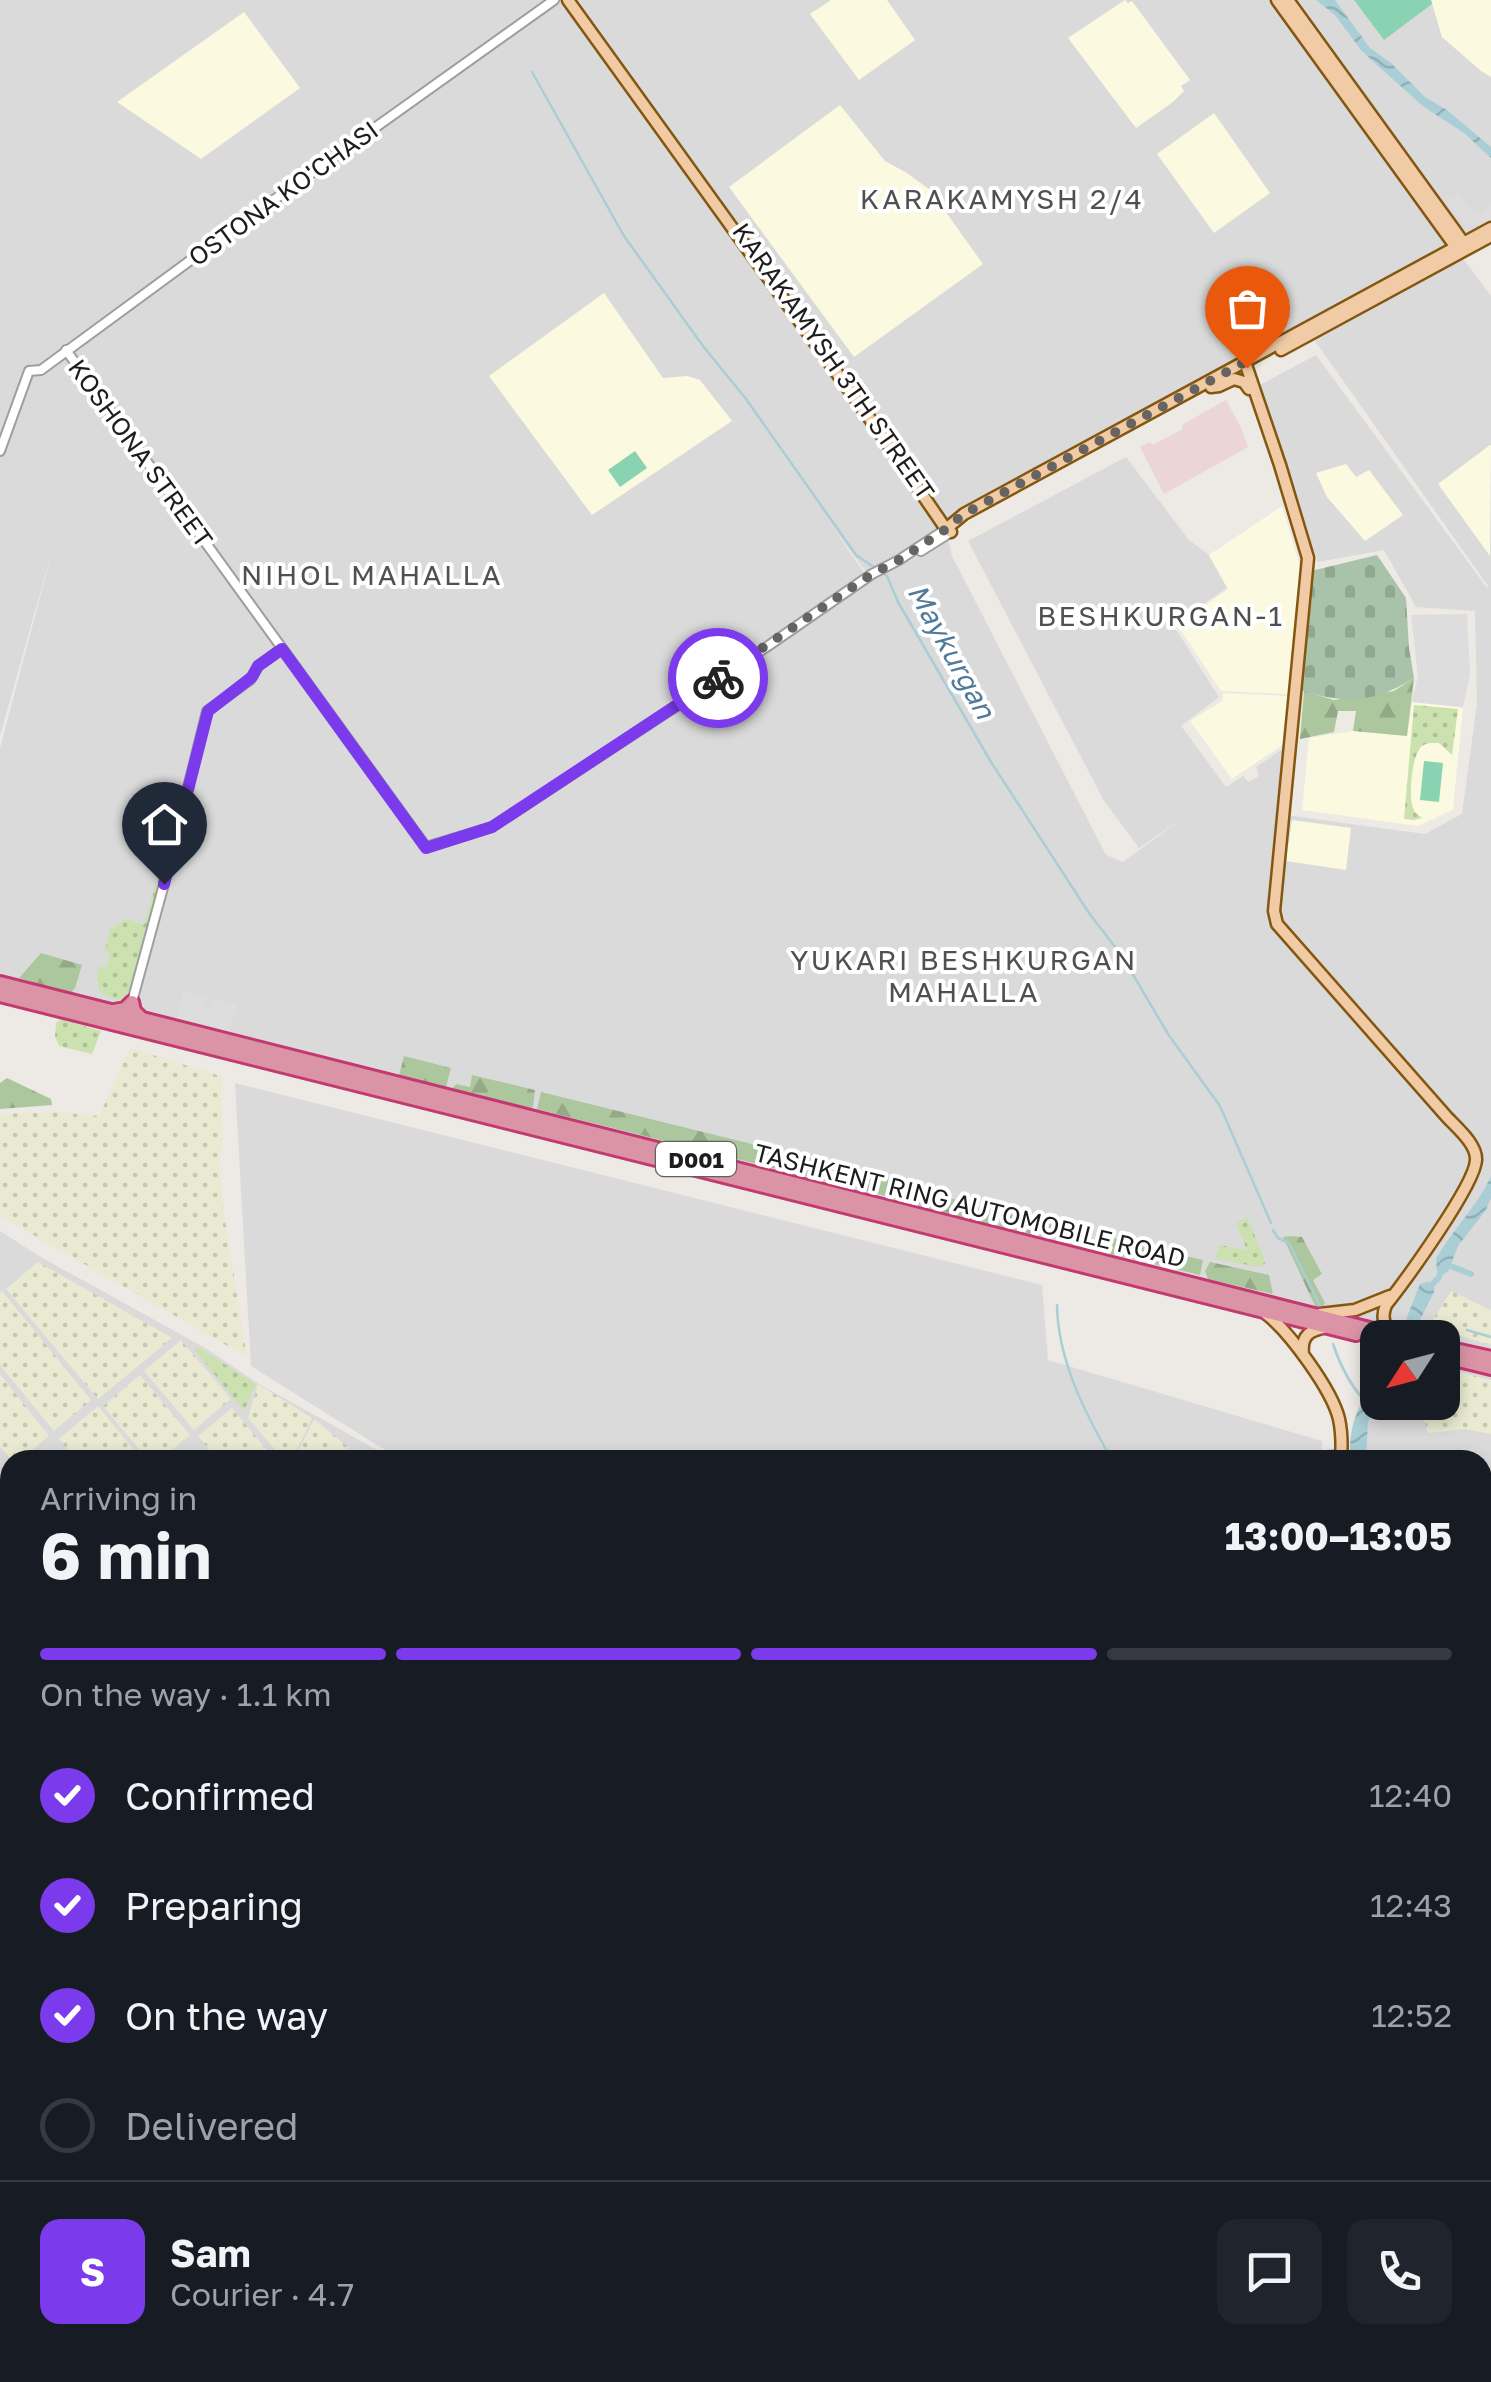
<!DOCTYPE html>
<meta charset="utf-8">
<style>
:root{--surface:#171b24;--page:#20242c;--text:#f1f3f6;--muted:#9ea1a6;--line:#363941;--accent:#7c3aed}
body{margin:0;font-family:"Golos Text",sans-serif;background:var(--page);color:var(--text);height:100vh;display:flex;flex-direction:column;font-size:38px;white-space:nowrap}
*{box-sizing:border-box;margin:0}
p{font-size:32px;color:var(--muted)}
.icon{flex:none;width:55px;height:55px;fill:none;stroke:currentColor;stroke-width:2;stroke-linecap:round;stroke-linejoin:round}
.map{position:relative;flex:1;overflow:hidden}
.drawer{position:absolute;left:0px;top:1450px;width:1492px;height:932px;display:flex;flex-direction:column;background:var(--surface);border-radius:30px 30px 0 0;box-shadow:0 5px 15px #0003}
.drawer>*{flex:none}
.needle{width:65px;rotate:234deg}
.tools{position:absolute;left:1360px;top:1320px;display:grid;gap:20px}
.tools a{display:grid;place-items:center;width:100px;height:100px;border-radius:20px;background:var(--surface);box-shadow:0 5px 15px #0003;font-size:50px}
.pin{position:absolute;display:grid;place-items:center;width:85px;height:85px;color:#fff;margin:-102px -42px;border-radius:50% 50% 50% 0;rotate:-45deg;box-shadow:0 0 10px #0007}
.pin .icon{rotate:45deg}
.courier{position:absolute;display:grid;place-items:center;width:100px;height:100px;margin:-50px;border:8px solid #7c3aed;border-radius:50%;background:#fff;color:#222;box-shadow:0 2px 12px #0007}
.summary em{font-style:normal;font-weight:700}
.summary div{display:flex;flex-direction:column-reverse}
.summary{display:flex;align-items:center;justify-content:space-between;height:170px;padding:0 40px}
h1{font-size:65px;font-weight:700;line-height:75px}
.bar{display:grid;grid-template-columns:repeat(4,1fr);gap:15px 10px;align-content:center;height:120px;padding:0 40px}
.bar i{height:12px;border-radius:8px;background:var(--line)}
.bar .selected{background:var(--accent)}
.bar p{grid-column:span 4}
.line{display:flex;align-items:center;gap:25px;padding:0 40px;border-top:2px solid var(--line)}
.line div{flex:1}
.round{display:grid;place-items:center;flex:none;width:105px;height:105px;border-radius:20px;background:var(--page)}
ol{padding:0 40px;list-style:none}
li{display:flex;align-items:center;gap:30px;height:110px}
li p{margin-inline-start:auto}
li .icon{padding:10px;border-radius:50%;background:var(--accent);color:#fff;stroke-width:4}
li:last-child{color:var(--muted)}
li i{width:55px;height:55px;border:5px solid var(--line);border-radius:50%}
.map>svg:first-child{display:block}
.residential{fill:#dbdada}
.commercial{fill:#ecd5d5}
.education{fill:#fbf9df}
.farmland{fill:url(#farmland-dots)}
.grass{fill:url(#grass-dots)}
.forest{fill:url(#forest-firs)}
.cemetery{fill:url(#cemetery-stones)}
.pitch{fill:#8ad3b2}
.parking{fill:#ddd}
.water{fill:url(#water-waves)}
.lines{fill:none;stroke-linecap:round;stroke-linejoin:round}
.stream{stroke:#a9ced5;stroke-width:2.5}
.canal{stroke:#a9ced5;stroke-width:6}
.minor-casing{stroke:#9e9e9e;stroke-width:12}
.major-casing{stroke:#845711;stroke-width:15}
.highway-casing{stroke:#c33871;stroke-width:18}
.minor{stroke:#fff;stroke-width:8}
.major{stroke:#f0cba5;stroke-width:10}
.highway{stroke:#db94a6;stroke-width:12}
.done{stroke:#666463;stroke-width:10;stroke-dasharray:0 18}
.route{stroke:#7c3aed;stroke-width:12}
.labels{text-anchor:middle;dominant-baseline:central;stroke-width:8;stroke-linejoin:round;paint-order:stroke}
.shield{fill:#fff;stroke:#616161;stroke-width:2.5}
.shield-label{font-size:22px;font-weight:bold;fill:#1d1d1d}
.street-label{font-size:25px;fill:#1d1d1d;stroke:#fff}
.neighbourhood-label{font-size:28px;letter-spacing:2.5px;fill:#505050;stroke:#fff}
.water-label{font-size:28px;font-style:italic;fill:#527a9a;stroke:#fff}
</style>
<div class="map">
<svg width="1491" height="2382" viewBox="0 0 1491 2382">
<defs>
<pattern id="farmland-dots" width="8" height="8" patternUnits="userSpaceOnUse" patternTransform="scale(2.5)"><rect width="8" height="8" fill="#e9ead1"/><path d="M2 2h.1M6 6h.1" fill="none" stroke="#c7c8b3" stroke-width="1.8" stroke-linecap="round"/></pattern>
<pattern id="grass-dots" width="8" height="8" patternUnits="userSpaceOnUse" patternTransform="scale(2.5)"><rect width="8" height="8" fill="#cbe1af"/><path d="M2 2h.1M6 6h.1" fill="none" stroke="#aec196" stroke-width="1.8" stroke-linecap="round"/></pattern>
<pattern id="forest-firs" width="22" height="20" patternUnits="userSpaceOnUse" patternTransform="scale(2.5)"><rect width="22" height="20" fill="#acc79d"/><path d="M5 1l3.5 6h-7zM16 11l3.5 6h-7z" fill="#94aa87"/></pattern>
<pattern id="cemetery-stones" width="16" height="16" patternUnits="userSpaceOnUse" patternTransform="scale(2.5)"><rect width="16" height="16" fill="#a8c3aa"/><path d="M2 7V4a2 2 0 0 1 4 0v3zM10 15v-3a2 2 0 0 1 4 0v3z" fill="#90a792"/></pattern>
<pattern id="water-waves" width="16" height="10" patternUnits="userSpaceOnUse" patternTransform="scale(2.5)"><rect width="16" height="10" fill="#a9ced5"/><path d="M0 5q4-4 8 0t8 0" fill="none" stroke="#91b0b6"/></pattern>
</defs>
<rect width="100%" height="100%" fill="#ede9e4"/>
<!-- residential -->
<path class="residential" d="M0,0H568L943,528L903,555L867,573L831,525L865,574L636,729L487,825V830L872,577L904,564L948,539L952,556L1106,855L1123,862L1187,815L1139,848L1103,799L968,541L1126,457L1189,540L1208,554L1227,588L1173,625L1219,697L1181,726L1226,787L1243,776L1249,782L1259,776L1256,767L1287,746L1285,815L1425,834L1462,814L1477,704L1475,611L1416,607L1384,550L1318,562L1258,386L1316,355L1487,588L1488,586L1313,338L1457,258L1465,261L1491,296V1375L1443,1362L1442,1338L1404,1337L0,982V748L56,537L0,736Z
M576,0H1277L1455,246L951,525Z
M1288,0H1491V228L1463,242Z
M235,1083L1042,1285L1048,1360L1322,1441V1460H401L251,1366Z
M0,1231L39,1256L207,1349L259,1384L395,1460H10V2372L526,2373L525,2382H0Z
M1443,1364L1491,1377V2382H1359L1356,2373L1482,2372V1460H1366L1368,1421L1377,1400L1378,1402H1442Z
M725,2373L1295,2372V2382H728Z"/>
<!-- commercial -->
<path class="commercial" d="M1226,400L1241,428L1248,447L1164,494L1140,447L1150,442L1153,445L1183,429L1182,425Z"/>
<!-- education -->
<path class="education" d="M831,0H887L915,40L859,80L810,14Z
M1125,0L1128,3L1132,1L1190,80L1181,86L1184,91L1173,102L1136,128L1068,38Z
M1431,0H1491V77L1481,71L1442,37Z
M244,12L300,88L201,159L117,102Z
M840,105L885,161L907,173L930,190L983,264L854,357L729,187Z
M1214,113L1270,193L1214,233L1157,154Z
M604,293L663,378L687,376L700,380L732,421L592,515L489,376Z
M1490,445H1491L1490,556L1438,484Z
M1346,464L1356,477L1369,470L1403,515L1365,541L1327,497L1316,473Z
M1282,506L1301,570L1289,694L1221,691L1177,625L1228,589L1209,555Z
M1223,693L1289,696L1284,744L1232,779L1190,721L1222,701Z
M1412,702L1463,708L1453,810L1418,826L1302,810L1309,738L1353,731L1407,736Z
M1292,820L1351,828L1346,870L1286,861Z"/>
<!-- farmland -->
<path class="farmland" d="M130,1048L221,1076L223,1144L219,1162L224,1213L247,1357L0,1216V1114L57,1112L99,1116Z
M38,1262L172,1338L98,1399L6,1289Z
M2,1291L91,1400L54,1431L0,1365V1293Z
M1451,1291L1491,1310V1345L1460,1336L1431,1323Z
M181,1340L231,1399L194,1430L144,1371Z
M1443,1368L1491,1380V1434L1465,1429L1428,1433L1425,1423L1413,1410L1414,1403L1442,1402Z
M0,1374L49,1436L20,1460H11L0,1446Z
M140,1375L190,1435L160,1460H148L103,1406Z
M258,1384L312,1418L292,1460H284L248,1418Z
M98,1406L142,1460H76L59,1439Z
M232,1408L275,1460H218L198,1436Z
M314,1419L348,1447L341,1460H294Z
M10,1471V1549H0V1472Z
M646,2373H725L727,2382H566Z"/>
<!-- grass -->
<path class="grass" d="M1414,705L1458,709L1452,755L1439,743C1431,743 1428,742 1422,746C1412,754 1409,792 1412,804C1414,813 1416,813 1422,818L1414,820L1404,819Z
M157,878L162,879L127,998L123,1001C98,995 95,993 99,966L107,968L110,953L105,951L110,929L127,919L144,925Z
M61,1019L101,1031L92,1054L59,1046L55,1036L56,1023Z
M1247,1217L1266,1263L1259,1267L1216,1259L1219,1245L1247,1250L1236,1223Z
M198,1347L256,1384L244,1411L194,1349Z"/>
<!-- forest -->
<path class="forest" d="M1414,678L1407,736L1353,731L1356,711H1338L1334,732L1300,739L1304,691L1334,700L1394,691Z
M41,953L82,965L75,988L70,994L19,978Z
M404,1056L451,1068L446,1087L399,1076Z
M472,1075L535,1090L533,1107L529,1109L450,1091L456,1084L470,1087Z
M7,1078L51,1099L52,1105L0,1109V1083Z
M541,1092L849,1168L845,1186L537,1109Z
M856,1171L998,1212L989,1224L852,1187Z
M1006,1213L1061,1227L1059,1240L998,1226Z
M1290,1236L1302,1237L1322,1274L1313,1280L1325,1303L1323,1307L1316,1308L1283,1237Z
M1112,1238L1203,1260L1200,1275L1108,1253Z
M1210,1262L1269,1275L1273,1294L1208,1279L1205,1271Z"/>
<!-- cemetery -->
<path class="cemetery" d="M1377,555L1406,598L1409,648L1414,678C1372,704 1346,704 1299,690L1311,571Z"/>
<!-- pitch -->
<path class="pitch" d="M1354,0H1431L1432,4L1384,40Z
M635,451L647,468L620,487L608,470Z
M1424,761L1443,763L1439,802L1420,800Z"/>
<!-- parking -->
<path class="parking" d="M1458,194L1471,211L1480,213L1491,205V220L1479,225H1464L1447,202Z
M1467,614L1470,674L1463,707L1412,702L1418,676L1411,615Z
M184,991L207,997L204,1008L210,1010L214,999L237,1004L230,1031L177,1018Z"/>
<!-- water -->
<path class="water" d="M1316,0H1335L1337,3L1370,48L1391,63L1425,97L1447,110L1491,147V158L1464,133L1424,107L1378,66L1361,50L1335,15Z
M1491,1176V1198L1486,1210L1458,1246L1448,1272L1443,1274L1437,1271L1436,1259C1452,1230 1477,1207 1491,1176Z
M1428,1282L1434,1285V1292L1415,1330L1403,1327L1420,1284Z
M1377,1376V1400L1368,1422L1366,1460H1350C1349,1421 1358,1408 1377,1376Z"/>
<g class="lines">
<!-- stream -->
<path class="stream" d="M532,72L624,236L703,346L746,399L856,555L887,576L898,602L991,762L1089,913L1122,956L1168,1034L1220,1106L1271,1223
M1273,1230L1278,1238L1289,1243L1320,1306
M1057,1305C1058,1361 1085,1413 1112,1460
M1467,1330L1491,1337
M1333,1344C1340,1365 1349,1383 1363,1399
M1384,1451L1386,1460
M1252,1460L1335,1450
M1482,2176L1491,2230
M322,2372L329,2382"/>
<!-- canal -->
<path class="canal" d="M1445,1264L1471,1274
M1429,1288L1439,1277L1443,1265"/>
<!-- minor casing -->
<g class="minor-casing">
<path id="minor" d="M66,350L426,847L492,827L768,646L872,574L899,560L946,529
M0,451L29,371L41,370L233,229L554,0
M921,551L951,532
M132,1002L164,884L207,711L250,680L258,666L281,649"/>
</g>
<!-- major casing -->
<g class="major-casing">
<path id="major" d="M568,0L878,430L946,529L951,532
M1277,0L1455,246L1460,248
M1288,0L1453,228L1463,242L1464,248
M1281,350L1491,236
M1245,362L1280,465L1308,558L1274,911L1277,924L1446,1116C1456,1127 1477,1144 1476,1160C1475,1185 1405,1281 1386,1305C1381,1317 1384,1324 1391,1334
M1211,387L1219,386L1234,379L1244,382L1249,389
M946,529L964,514L1491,228
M1265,1313C1289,1331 1332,1390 1339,1419C1342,1433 1342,1446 1341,1460
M1320,1314L1355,1310L1390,1296
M1303,1354C1301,1335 1310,1330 1327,1327
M1314,2382L1315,2372"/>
</g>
<!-- highway casing -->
<g class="highway-casing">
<path id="highway" d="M0,983L1405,1338
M0,995L1356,1334
M114,1011L125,1009L132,1002L134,1011L141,1018
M1442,1347L1491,1358
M1442,1356L1491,1368"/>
</g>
<!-- minor -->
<use href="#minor" class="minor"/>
<!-- major -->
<use href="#major" class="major"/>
<!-- highway -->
<use href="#highway" class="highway"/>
</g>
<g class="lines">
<!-- done -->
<path class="done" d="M718,678L872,574L899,560L942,532L964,514L1245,362L1247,368"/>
<!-- route -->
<path class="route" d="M164,884L208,711L252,677L258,666L282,649L426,848L492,827L718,678"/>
</g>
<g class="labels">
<!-- shield labels -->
<rect class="shield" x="656" y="1142" width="80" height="34" rx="8"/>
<g class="shield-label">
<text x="696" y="1159">D001</text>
</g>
<!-- street labels -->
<g class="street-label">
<text transform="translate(283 193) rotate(-36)">OSTONA KO'CHASI</text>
<text transform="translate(834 361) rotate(55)">KARAKAMYSH 3TH STREET</text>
<text transform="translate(141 453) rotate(54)">KOSHONA STREET</text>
<text transform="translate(970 1205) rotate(14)">TASHKENT RING AUTOMOBILE ROAD</text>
</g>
<!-- neighbourhood labels -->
<g class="neighbourhood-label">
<text x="1002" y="198">KARAKAMYSH 2/4</text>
<text x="372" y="574">NIHOL MAHALLA</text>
<text x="1161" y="615">BESHKURGAN-1</text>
<text x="964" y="959">YUKARI BESHKURGAN<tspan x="964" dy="32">MAHALLA</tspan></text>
</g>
<!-- water labels -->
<g class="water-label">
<text transform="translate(952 651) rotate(61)">Maykurgan</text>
</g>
</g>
</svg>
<div class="tools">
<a><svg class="needle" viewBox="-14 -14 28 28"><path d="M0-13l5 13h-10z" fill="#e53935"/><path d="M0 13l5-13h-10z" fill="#9ea1a6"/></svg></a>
</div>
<div class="pin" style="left:1247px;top:368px;background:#ea580c"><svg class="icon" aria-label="bag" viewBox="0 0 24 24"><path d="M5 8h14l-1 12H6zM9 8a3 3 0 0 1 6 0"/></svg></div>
<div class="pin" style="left:164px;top:884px;background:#1f2937"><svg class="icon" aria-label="home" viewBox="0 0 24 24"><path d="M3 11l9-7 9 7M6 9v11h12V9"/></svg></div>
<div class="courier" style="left:718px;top:678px"><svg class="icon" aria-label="bike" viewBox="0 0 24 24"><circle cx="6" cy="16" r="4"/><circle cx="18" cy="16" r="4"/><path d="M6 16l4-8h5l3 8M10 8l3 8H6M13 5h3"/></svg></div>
<section class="drawer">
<div class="summary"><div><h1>6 min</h1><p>Arriving in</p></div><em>13:00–13:05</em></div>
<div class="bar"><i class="selected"></i><i class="selected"></i><i class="selected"></i><i></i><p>On the way · 1.1 km</p></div>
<ol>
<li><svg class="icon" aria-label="check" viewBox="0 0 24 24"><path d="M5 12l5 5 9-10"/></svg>Confirmed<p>12:40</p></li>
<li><svg class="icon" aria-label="check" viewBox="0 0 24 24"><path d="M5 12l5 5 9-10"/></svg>Preparing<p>12:43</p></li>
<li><svg class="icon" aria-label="check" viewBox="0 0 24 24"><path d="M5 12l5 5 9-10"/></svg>On the way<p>12:52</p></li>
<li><i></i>Delivered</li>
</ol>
<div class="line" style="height:180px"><b class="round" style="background:var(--accent);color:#fff">S</b><div><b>Sam</b><p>Courier · 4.7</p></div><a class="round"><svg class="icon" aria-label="chat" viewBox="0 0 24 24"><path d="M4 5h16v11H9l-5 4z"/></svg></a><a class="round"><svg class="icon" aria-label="phone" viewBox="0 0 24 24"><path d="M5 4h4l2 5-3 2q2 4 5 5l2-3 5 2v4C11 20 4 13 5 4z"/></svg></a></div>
</section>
</div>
